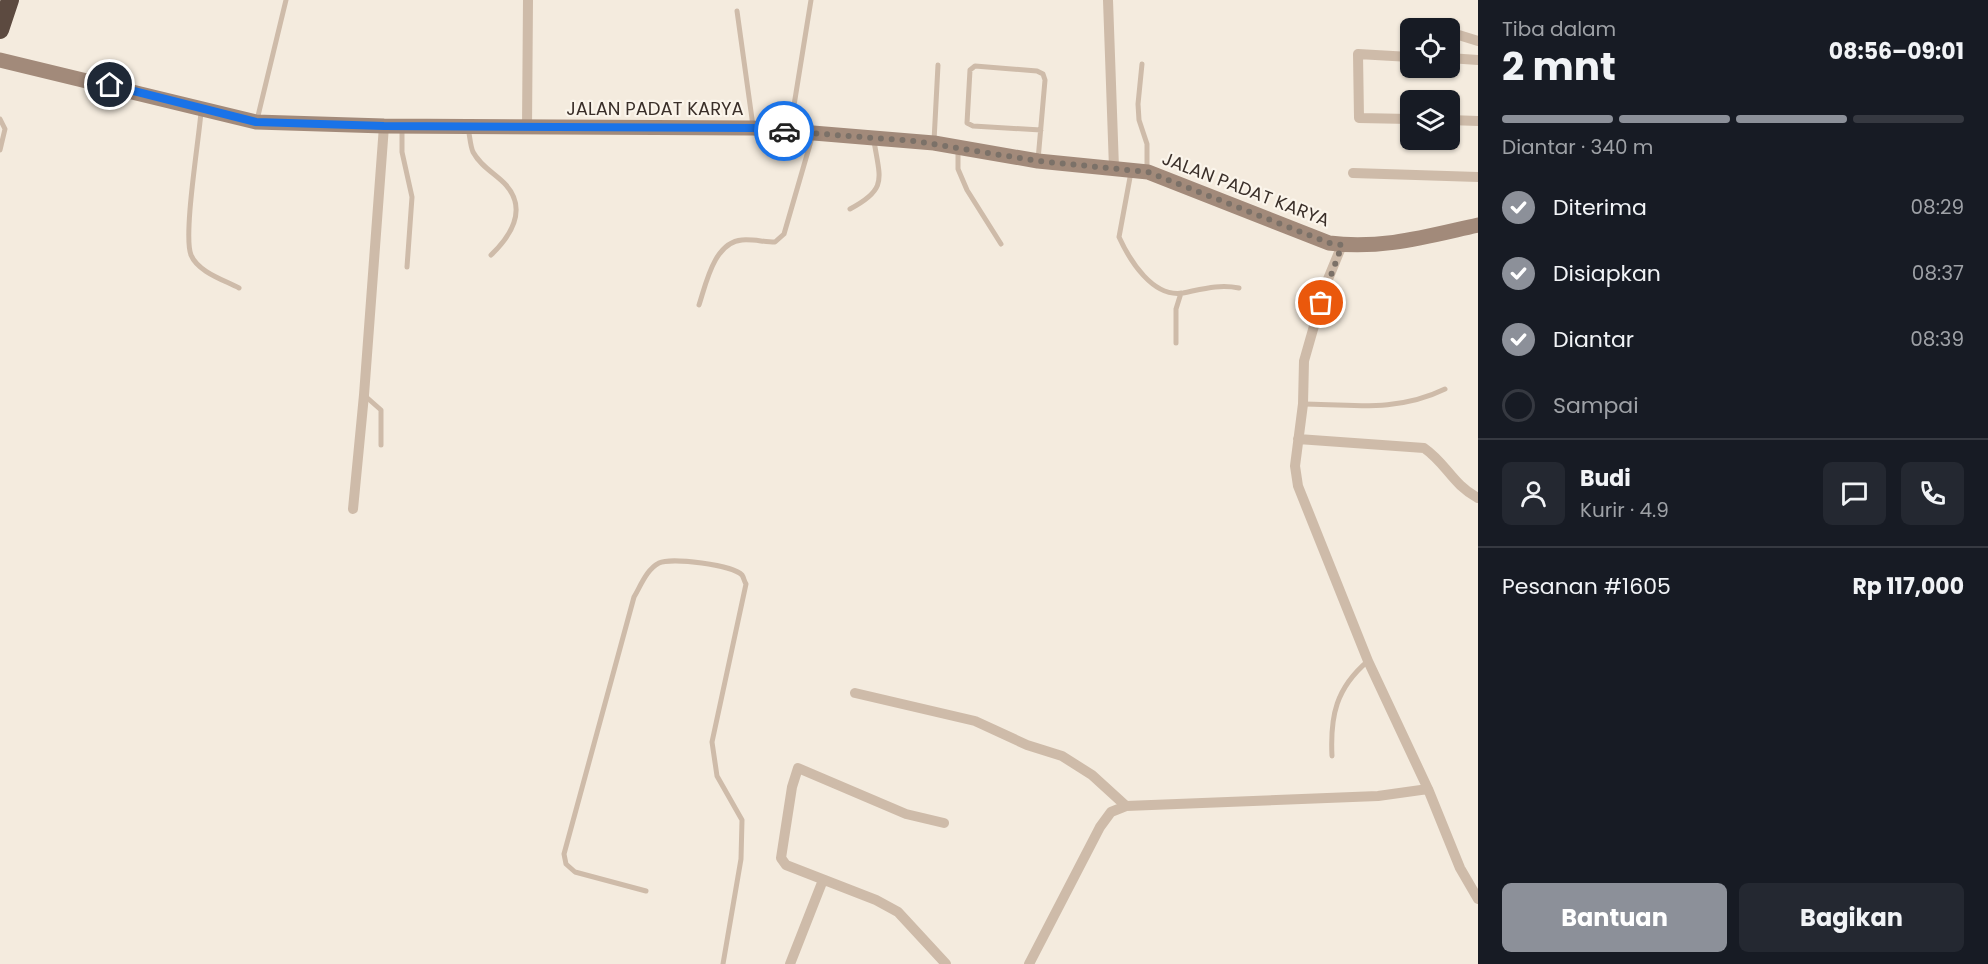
<!DOCTYPE html>
<html lang="id">
<meta charset="utf-8">
<style>
:root{--surface:#171b24;--page:#242831;--text:#f1f3f6;--muted:#9ea1a6;--line:#363941;--accent:#8c9099}
body{margin:0;font-family:Poppins,sans-serif;background:var(--page);color:var(--text);height:100vh;display:flex;flex-direction:column;font-size:22px;white-space:nowrap}
*{box-sizing:border-box;margin:0}
p{font-size:20px;color:var(--muted)}
.icon{flex:none;width:33px;height:33px;fill:none;stroke:currentColor;stroke-width:2;stroke-linecap:round;stroke-linejoin:round}
.map{position:relative;flex:1;overflow:hidden}
.sheet{display:flex;flex-direction:column;background:var(--surface);width:510px}
.sheet>*{flex:none}
.tools{position:absolute;left:1400px;top:18px;display:grid;gap:12px}
.tools a{display:grid;place-items:center;width:60px;height:60px;border-radius:9px;background:var(--surface);box-shadow:0 2px 4px #0004;font-size:30px}
.pin{position:absolute;display:grid;place-items:center;width:51px;height:51px;color:#fff;margin:-26px;border:3px solid #fff;border-radius:50%;box-shadow:0 2px 6px #0007}
.courier{position:absolute;display:grid;place-items:center;width:60px;height:60px;margin:-30px;border:4px solid #1a73e8;border-radius:50%;background:#fff;color:#222;box-shadow:0 2px 8px #0007}
.headline em{font-style:normal;font-weight:700}
.headline div{display:flex;flex-direction:column-reverse}
.headline{display:flex;align-items:center;justify-content:space-between;height:102px;padding:0 24px}
h1{font-size:39px;font-weight:700;line-height:45px}
.bar{display:grid;grid-template-columns:repeat(4,1fr);gap:9px 6px;align-content:center;height:72px;padding:0 24px}
.bar i{height:8px;border-radius:4px;background:var(--line)}
.bar .active{background:var(--accent)}
.bar p{grid-column:span 4}
.line{display:flex;align-items:center;gap:15px;padding:0 24px;border-top:2px solid var(--line)}
.line div{flex:1}
.round{display:grid;place-items:center;flex:none;width:63px;height:63px;border-radius:9px;background:var(--page)}
ol{padding:0 24px;list-style:none}
li{display:flex;align-items:center;gap:18px;height:66px}
li p{margin-inline-start:auto}
li .icon{padding:6px;border-radius:50%;background:var(--accent);color:#fff;stroke-width:4}
li:last-child{color:var(--muted)}
li i{width:33px;height:33px;border:3px solid var(--line);border-radius:50%}
.action{display:flex;gap:12px;margin-top:auto;padding:12px 24px}
.action a{flex:1;height:69px;border-radius:9px;background:var(--accent);color:#fff;font-size:24px;font-weight:700;line-height:69px;text-align:center}
.action a+a{background:var(--page);color:var(--text)}
main{display:flex;flex:1;min-height:0}
.map>svg:first-child{display:block}
.lines{fill:none;stroke-linecap:round;stroke-linejoin:round}
.lane{stroke:#cebba9;stroke-width:5}
.street{stroke:#cebba9;stroke-width:10}
.secondary{stroke:#a28a7a;stroke-width:15}
.highway{stroke:#5c4a40;stroke-width:18}
.done{stroke:#7b7168;stroke-width:6;stroke-dasharray:0 10.8}
.route{stroke:#1a73e8;stroke-width:8}
.labels{text-anchor:middle;dominant-baseline:central;stroke-width:4.5;stroke-linejoin:round;paint-order:stroke}
.street-label{font-size:18px;fill:#3a2f29;stroke:#fbf5eb}
</style>
<main>
<div class="map">
<svg width="1478" height="964" viewBox="0 0 1478 964">
<rect width="100%" height="100%" fill="#f4ebde"/>
<g class="lines">
<!-- lane -->
<path class="lane" d="M737,11L753,126
M1142,64L1138,104L1139,120L1147,144V170
M201,112C199,139 183,235 191,255C198,272 224,280 239,288
M0,119L5,129L0,150
M257,120L286,0
M402,127V152L412,197L407,267
M468,128C470,136 470,145 473,152C481,167 496,174 506,185C528,210 510,237 491,255
M790,130L811,0
M934,141L938,65
M958,149V169L967,190L1001,244
M1038,160L1045,80L1043,74L1037,71L975,66L970,70L967,123L973,126L1041,130
M1131,172L1119,237C1130,261 1153,298 1183,293C1203,289 1219,284 1239,288
M850,209C888,189 880,179 874,141
M699,305C706,284 714,242 742,240C753,239 764,242 775,242L784,234L813,134
M1176,343V309L1181,293
M364,395L381,410V445
M1303,404C1354,405 1398,412 1445,389
M1332,756C1330,716 1336,688 1368,661
M646,891L575,872L566,864L564,854L634,597C641,585 647,569 659,563C671,557 733,565 742,575C744,578 744,581 746,584L712,742L717,776L742,820L741,859L723,964"/>
<!-- street -->
<path class="street" d="M1108,0L1114,168
M1449,32L1478,41
M1410,57L1358,54L1359,118L1410,119
M1449,58L1478,60
M1449,120L1478,121
M527,128L528,0
M1353,173L1478,177
M1342,245L1326,284L1304,361L1303,404L1295,466L1298,486L1368,661L1428,789L1460,868L1478,899
M1298,439L1424,448C1447,464 1452,484 1478,498
M353,509L364,395L384,126
M855,693L975,721L1027,745L1062,756L1092,775L1126,806
M944,823L906,814L798,768L792,787L781,858L786,865L876,900L898,912L946,964
M790,964L823,880
M1029,964L1100,827L1111,812L1126,806L1378,796L1428,789"/>
<!-- secondary -->
<path class="secondary" d="M0,60L256,122L384,126L753,128L934,143L1038,161L1148,172L1329,243C1381,250 1428,236 1478,225"/>
<!-- highway -->
<path class="highway" d="M0,30L10,0"/>
</g>
<g class="lines">
<!-- done -->
<path class="done" d="M784,131L914,141L1038,161L1148,172L1329,243L1342,245L1321,303"/>
<!-- route -->
<path class="route" d="M110,85L256,122L384,126L753,128L784,131"/>
</g>
<g class="labels">
<!-- street labels -->
<g class="street-label">
<text x="655" y="108">JALAN PADAT KARYA</text>
<text transform="translate(1246 189) rotate(21)">JALAN PADAT KARYA</text>
</g>
</g>
</svg>
<div class="tools">
<a><svg class="icon" aria-label="locate" viewBox="0 0 24 24"><circle cx="12" cy="12" r="6"/><path d="M12 2v4M12 18v4M2 12h4M18 12h4"/></svg></a>
<a><svg class="icon" aria-label="layers" viewBox="0 0 24 24"><path d="M12 4l9 5-9 5-9-5zM3 14l9 5 9-5"/></svg></a>
</div>
<div class="pin" style="left:1321px;top:303px;background:#ea580c"><svg class="icon" aria-label="bag" viewBox="0 0 24 24"><path d="M5 8h14l-1 12H6zM9 8a3 3 0 0 1 6 0"/></svg></div>
<div class="pin" style="left:110px;top:85px;background:#1f2937"><svg class="icon" aria-label="home" viewBox="0 0 24 24"><path d="M3 11l9-7 9 7M6 9v11h12V9"/></svg></div>
<div class="courier" style="left:784px;top:131px"><svg class="icon" aria-label="car" viewBox="0 0 24 24"><path d="M5 17H2v-5l4-1 3-4h7l3 4 3 1v5h-3M9 17h6M6 11h13"/><circle cx="7" cy="17" r="2"/><circle cx="17" cy="17" r="2"/></svg></div>
</div>
<section class="sheet">
<div class="headline"><div><h1>2 mnt</h1><p>Tiba dalam</p></div><em>08:56–09:01</em></div>
<div class="bar"><i class="active"></i><i class="active"></i><i class="active"></i><i></i><p>Diantar · 340 m</p></div>
<ol>
<li><svg class="icon" aria-label="check" viewBox="0 0 24 24"><path d="M5 12l5 5 9-10"/></svg>Diterima<p>08:29</p></li>
<li><svg class="icon" aria-label="check" viewBox="0 0 24 24"><path d="M5 12l5 5 9-10"/></svg>Disiapkan<p>08:37</p></li>
<li><svg class="icon" aria-label="check" viewBox="0 0 24 24"><path d="M5 12l5 5 9-10"/></svg>Diantar<p>08:39</p></li>
<li><i></i>Sampai</li>
</ol>
<div class="line" style="height:108px"><a class="round"><svg class="icon" aria-label="person" viewBox="0 0 24 24"><circle cx="12" cy="8" r="4"/><path d="M4 21q1-7 8-7t8 7"/></svg></a><div><b>Budi</b><p>Kurir · 4.9</p></div><a class="round"><svg class="icon" aria-label="chat" viewBox="0 0 24 24"><path d="M4 5h16v11H9l-5 4z"/></svg></a><a class="round"><svg class="icon" aria-label="phone" viewBox="0 0 24 24"><path d="M5 4h4l2 5-3 2q2 4 5 5l2-3 5 2v4C11 20 4 13 5 4z"/></svg></a></div>
<div class="line" style="height:78px"><div>Pesanan #1605</div><b>Rp 117,000</b></div>
<div class="action"><a>Bantuan</a><a>Bagikan</a></div>
</section>
</main>
